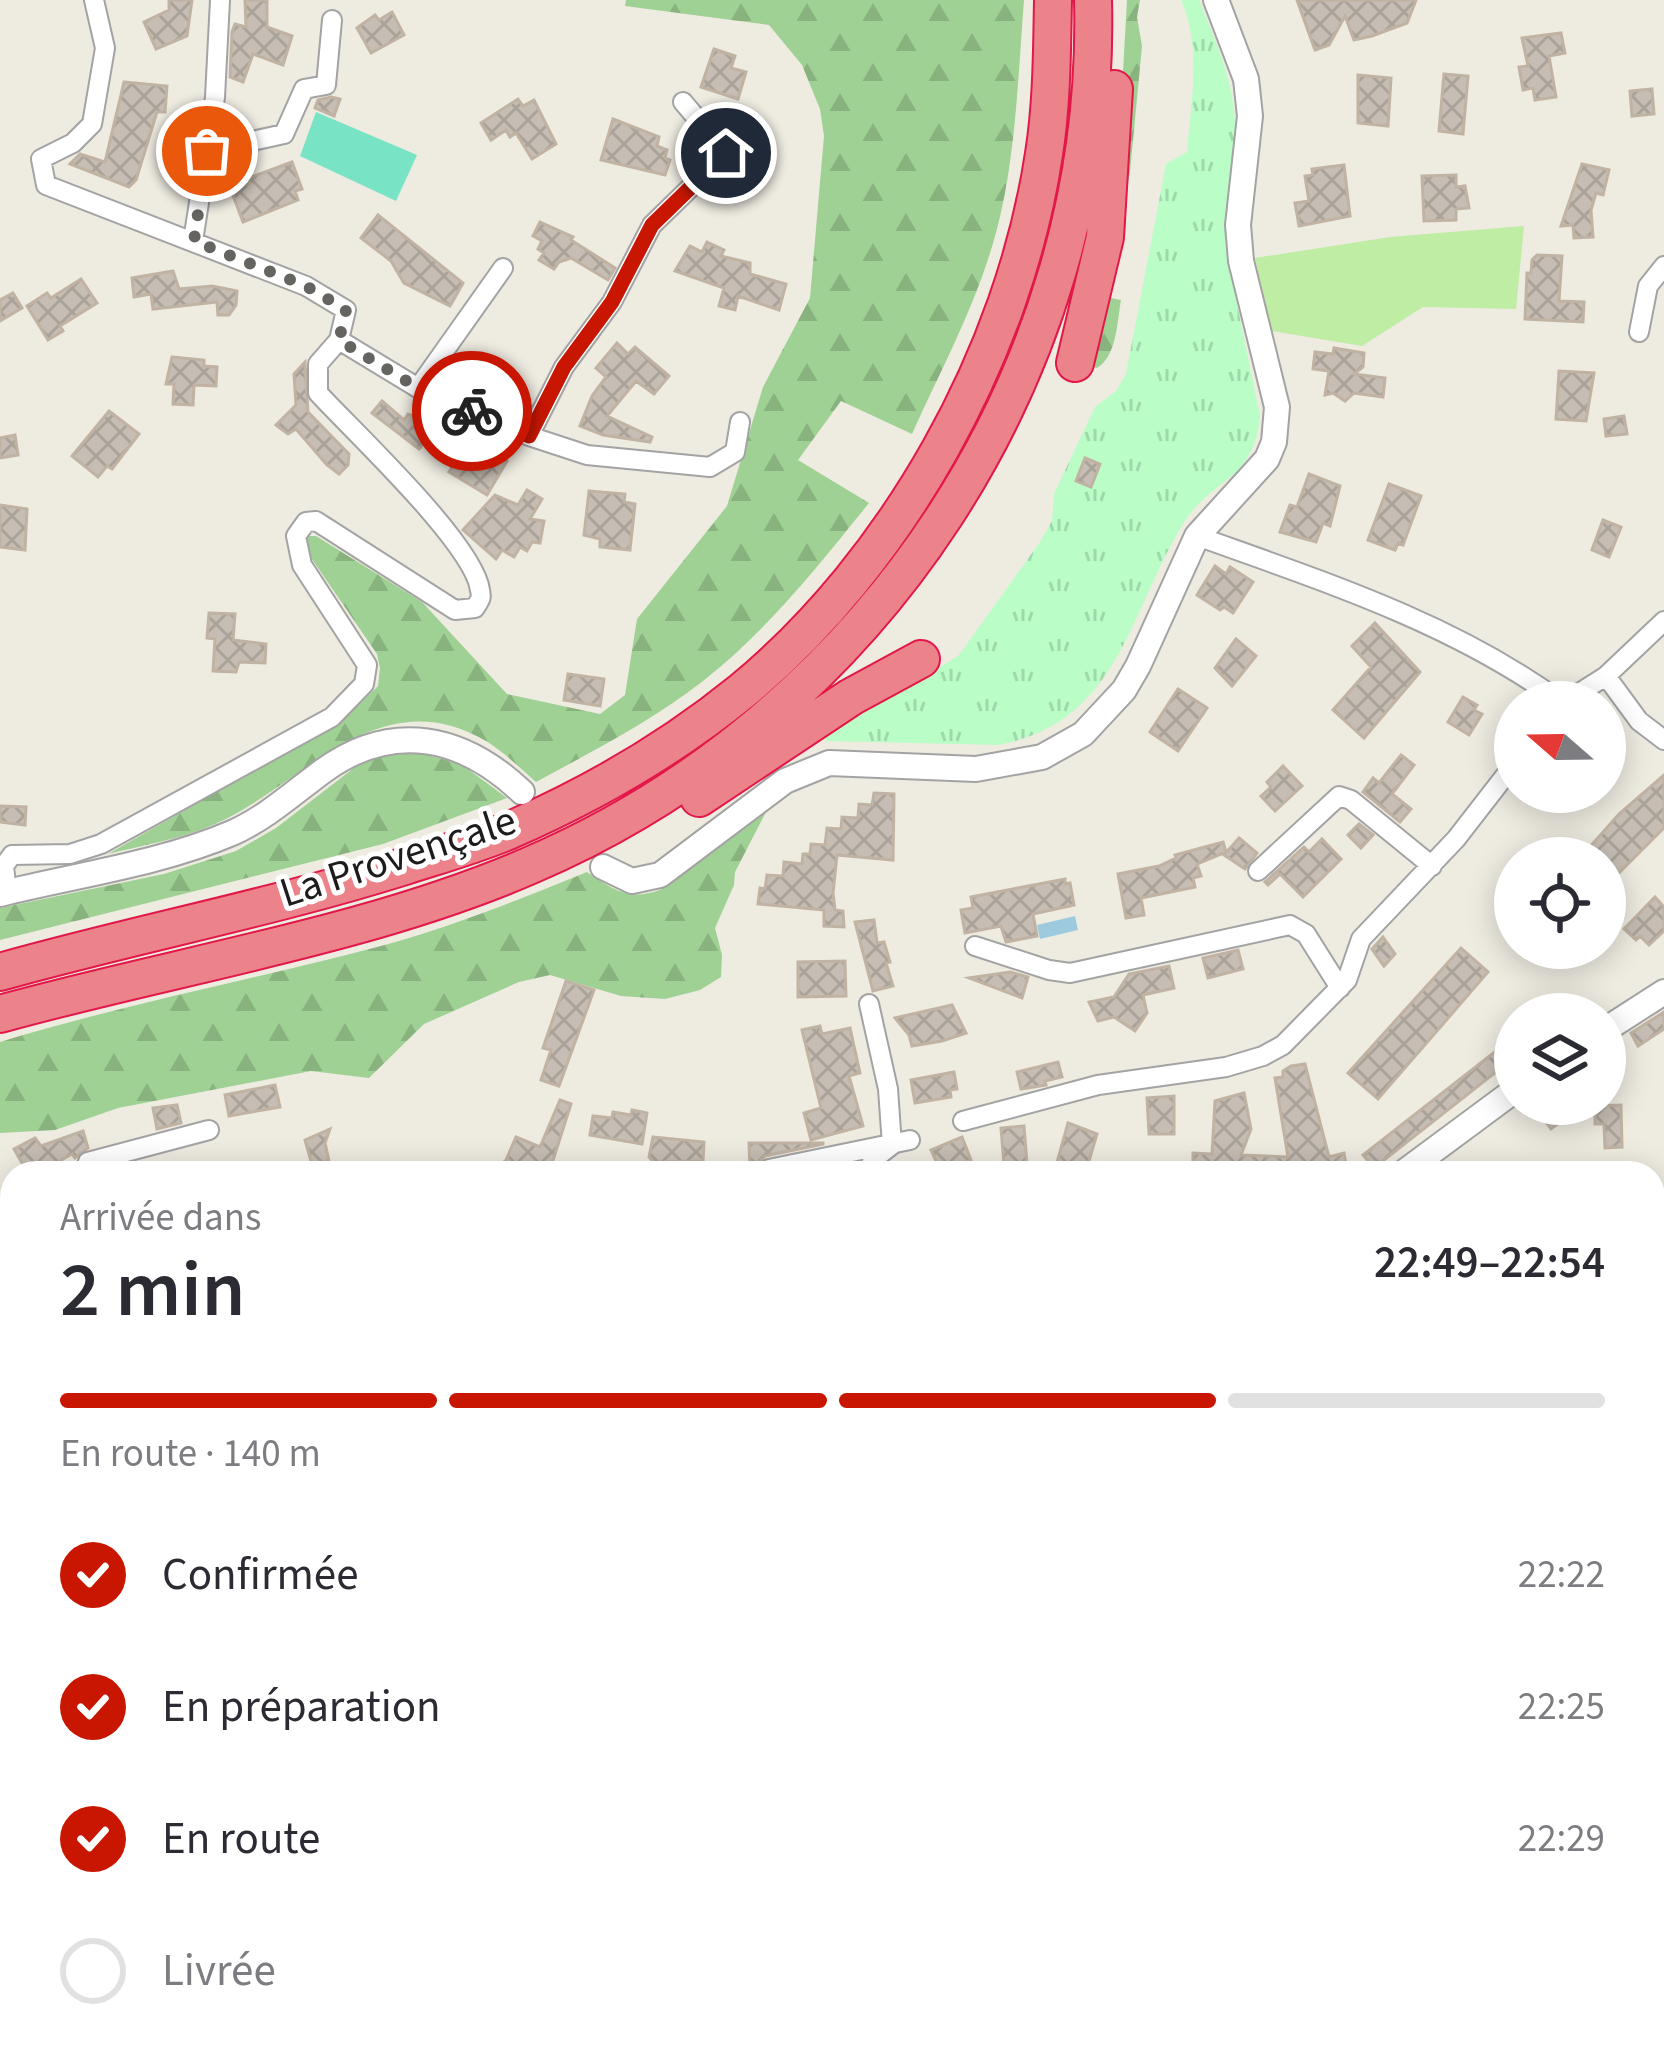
<!DOCTYPE html>
<html lang="fr">
<meta charset="utf-8">
<style>
:root{--surface:#fff;--page:#f2f2f3;--text:#2b2b33;--muted:#7c7c81;--line:#e1e1e2;--accent:#c81600}
body{margin:0;font-family:"Source Sans 3",sans-serif;background:var(--page);color:var(--text);height:100vh;display:flex;flex-direction:column;font-size:45px;white-space:nowrap}
*{box-sizing:border-box;margin:0}
p{font-size:39px;color:var(--muted)}
.icon{flex:none;width:66px;height:66px;fill:none;stroke:currentColor;stroke-width:2;stroke-linecap:round;stroke-linejoin:round}
.map{position:relative;flex:1;overflow:hidden}
.sheet{position:absolute;left:0px;top:1161px;width:1665px;height:903px;display:flex;flex-direction:column;background:var(--surface);border-radius:36px 36px 0 0;box-shadow:0 6px 30px #0003}
.sheet>*{flex:none}
.needle{width:78px;rotate:290deg}
.controls{position:absolute;left:1494px;top:681px;display:grid;gap:24px}
.controls a{display:grid;place-items:center;width:132px;height:132px;border-radius:50%;background:var(--surface);box-shadow:0 6px 30px #0003;font-size:60px}
.pin{position:absolute;display:grid;place-items:center;width:102px;height:102px;color:#fff;margin:-51px;border:6px solid #fff;border-radius:50%;box-shadow:0 3px 12px #0007}
.courier{position:absolute;display:grid;place-items:center;width:120px;height:120px;margin:-60px;border:9px solid #c81600;border-radius:50%;background:#fff;color:#222;box-shadow:0 3px 15px #0007}
.headline em{font-style:normal;font-weight:600}
.headline div{display:flex;flex-direction:column-reverse}
.headline{display:flex;align-items:center;justify-content:space-between;height:204px;padding:0 60px}
h1{font-size:78px;font-weight:600;line-height:90px}
.bar{display:grid;grid-template-columns:repeat(4,1fr);gap:18px 12px;align-content:center;height:144px;padding:0 60px}
.bar i{height:15px;border-radius:9px;background:var(--line)}
.bar .selected{background:var(--accent)}
.bar p{grid-column:span 4}
ol{padding:0 60px;list-style:none}
li{display:flex;align-items:center;gap:36px;height:132px}
li p{margin-inline-start:auto}
li .icon{padding:12px;border-radius:50%;background:var(--accent);color:#fff;stroke-width:4}
li:last-child{color:var(--muted)}
li i{width:66px;height:66px;border:6px solid var(--line);border-radius:50%}
.map>svg:first-child{display:block}
.grass{fill:#bfeda3}
.forest{fill:url(#forest-firs)}
.park{fill:url(#park-tufts)}
.pitch{fill:#79e3c6}
.water{fill:url(#water-waves)}
.building{fill:url(#building-cross-hatch);stroke:#c1b3a3;stroke-width:3}
.lines{fill:none;stroke-linecap:round;stroke-linejoin:round}
.minor-casing{stroke:#a3a3a3;stroke-width:22}
.tertiary-casing{stroke:#a3a3a3;stroke-width:28}
.secondary-casing{stroke:#5d7600;stroke-width:32}
.primary-casing{stroke:#947300;stroke-width:34}
.motorway-casing{stroke:#e21848;stroke-width:40}
.minor{stroke:#fff;stroke-width:18}
.tertiary{stroke:#fff;stroke-width:24}
.secondary{stroke:#f1fdb0;stroke-width:27}
.primary{stroke:#ffdd95;stroke-width:30}
.motorway{stroke:#ec838b;stroke-width:36}
.done{stroke:#666461;stroke-width:12;stroke-dasharray:0 21.6}
.route{stroke:#c81600;stroke-width:15}
.labels{text-anchor:middle;dominant-baseline:central;stroke-width:10;stroke-linejoin:round;paint-order:stroke}
.street-label{font-size:42px;fill:#1c1c1c;stroke:#fff}
</style>
<div class="map">
<svg width="1664" height="2062" viewBox="0 0 1664 2062">
<defs>
<pattern id="forest-firs" width="22" height="20" patternUnits="userSpaceOnUse" patternTransform="scale(3)"><rect width="22" height="20" fill="#9ed193"/><path d="M5 1l3.5 6h-7zM16 11l3.5 6h-7z" fill="#88b37e"/></pattern>
<pattern id="park-tufts" width="24" height="20" patternUnits="userSpaceOnUse" patternTransform="scale(3)"><rect width="24" height="20" fill="#bafdc6"/><path d="M3 7l-1-3M5 7V3M7 7l1-3M15 17l-1-3M17 17v-4M19 17l1-3" fill="none" stroke="#9fd8aa"/></pattern>
<pattern id="water-waves" width="16" height="10" patternUnits="userSpaceOnUse" patternTransform="scale(3)"><rect width="16" height="10" fill="#9ecadf"/><path d="M0 5q4-4 8 0t8 0" fill="none" stroke="#88adbf"/></pattern>
<pattern id="building-cross-hatch" width="8" height="8" patternUnits="userSpaceOnUse" patternTransform="scale(3)"><rect width="8" height="8" fill="#c6beb4"/><path d="M0 0l8 8M0 8l8-8" fill="none" stroke="#aaa39a"/></pattern>
</defs>
<rect width="100%" height="100%" fill="#eeebe1"/>
<!-- grass -->
<path class="grass" d="M1524,226L1516,309L1423,307L1362,346L1272,331L1255,258L1390,237Z"/>
<!-- forest -->
<path class="forest" d="M626,0H1024C1018,76 1016,156 997,229C978,302 942,367 912,434L841,401L798,460L869,503C818,566 767,631 703,681C652,721 593,751 536,782C520,768 504,752 486,741C378,678 305,784 215,824C182,839 143,845 108,854L343,720L378,686L380,668L377,654L305,549L304,542L309,536H316L422,602L507,694L600,714L625,695L637,619L727,506L763,387L810,298L824,136L820,109L802,65L769,25L625,6Z
M1127,0H1140L1137,17L1142,46L1130,172L1106,297L1121,300C1117,322 1117,356 1097,368L1090,366L1116,198Z
M412,751L461,764L507,798L383,844L0,940V908L164,874L236,851L276,828L363,761Z
M768,808L735,872L734,885L715,928L722,955L721,977L700,990L665,999L621,996L550,975L519,982L424,1024L369,1078L311,1071L118,1108L55,1130L0,1133V1042C124,1004 252,980 377,947C449,928 518,900 587,872C613,890 629,901 660,890Z"/>
<!-- park -->
<path class="park" d="M1181,0H1199C1216,43 1237,87 1235,134C1233,172 1224,208 1225,246L1260,416C1254,482 1212,477 1183,524C1129,611 1119,724 997,745L825,741L829,724L929,666L939,668L959,655L1040,542L1052,521L1054,494L1095,407L1116,391L1126,374L1166,164L1187,152C1191,102 1202,47 1181,0Z"/>
<!-- pitch -->
<path class="pitch" d="M316,112L417,155L396,201L300,156Z"/>
<!-- water -->
<path class="water" d="M1075,916L1078,930L1040,939L1037,925Z"/>
<!-- building -->
<path class="building" d="M169,0H192L187,36L156,49L144,22L169,10Z
M245,0H267V27L292,36L283,65L253,54L243,82L230,77L232,32L235,24L246,27Z
M1297,0H1416L1407,23L1372,36L1354,40L1345,16L1329,45L1315,50Z
M392,12L404,35L371,53L357,28L375,15L379,20Z
M1561,33L1565,53L1549,56L1556,97L1535,100L1533,88L1523,90L1519,67L1528,66L1522,38Z
M714,49L735,56L731,68L746,72L738,99L701,87Z
M1444,74L1468,76L1463,134L1439,131Z
M1358,75L1391,78L1388,126L1358,123Z
M124,82L167,86L165,112H157L136,180L129,187L70,164L80,154L105,162Z
M1652,89L1654,114L1632,116L1630,91Z
M331,97L340,99L334,116L315,108L318,100Z
M518,99L523,106L534,100L556,144L532,159L516,133L510,137L506,130L491,140L481,123Z
M613,119L659,137L657,146L667,150L665,158L670,160L665,175L601,160Z
M292,162L302,189L295,191L298,200L243,222L231,190L250,183L249,178Z
M1582,164L1609,170L1603,195L1596,193L1591,210L1593,237L1574,238L1573,225L1561,226Z
M1344,165L1350,216L1299,226L1295,203L1309,201L1305,176L1313,175L1312,169Z
M1456,175V187L1465,186L1469,208L1456,209V220L1424,221L1422,176Z
M378,215L463,283L450,306L404,283L391,261L361,238Z
M540,222L573,237L571,240L615,268L608,280L571,258L559,262L554,269L539,260L544,253L538,249L542,241L533,236Z
M707,242L724,250L721,256L750,263V274L786,284L779,310L738,296L735,310L719,306L724,288L675,271L690,246L702,252Z
M1537,255L1562,256L1559,301L1584,302L1583,322L1525,319L1527,273H1531L1532,260Z
M173,271L179,289L212,286L237,291L236,305L229,315H218L217,302L153,309L151,294L134,297L132,278Z
M81,279L97,303L60,326L63,331L48,340L27,306L47,293L51,298Z
M13,293L22,308L0,321V300Z
M617,343L628,354L635,347L669,376L654,394L636,381L607,416L652,437L650,442L603,435L580,426L592,396L606,377L596,368Z
M1334,348L1364,353L1363,367L1354,374L1385,378L1383,397L1354,393L1345,401L1333,393L1325,395L1329,371L1313,369L1315,352L1333,354Z
M172,357L204,360V366L217,367L216,386L194,385L193,405L173,404L174,384H166Z
M305,362L308,412L349,454L348,465L339,474L327,465L296,429L288,434L276,425L296,405L294,374Z
M1559,371L1594,373L1586,421L1556,419Z
M382,401L404,420L408,414L419,418L456,442L460,434L507,461L487,495L449,472L455,462L424,443L419,449L372,413Z
M109,411L139,434L112,469L107,466L98,477L72,456Z
M1624,416L1627,434L1606,436L1604,419Z
M15,435L18,455L0,458V438Z
M1085,458L1100,464L1091,487L1076,481Z
M1309,474L1340,486L1330,526L1323,523L1316,542L1280,532L1290,505L1297,507Z
M1389,484L1421,496L1403,545L1398,543L1395,550L1368,540Z
M527,490L542,499L530,519L544,521L540,543L532,542L527,551L520,547L514,557L502,550L496,559L463,530L495,495L518,505Z
M589,491L625,494L624,502L635,504L630,550L600,547V539L584,535Z
M0,505L27,509L25,550L0,547Z
M1603,520L1621,527L1609,557L1592,550Z
M1215,566L1226,574L1230,567L1253,582L1233,613L1224,607L1220,610L1197,595Z
M209,613L235,614L233,640L266,644L265,663L239,662L236,672L213,671L215,639L207,638Z
M1375,623L1420,672L1364,738L1333,710L1371,667L1352,646Z
M1236,639L1256,656L1232,686L1215,668Z
M568,674L604,679L600,706L564,700Z
M1178,689L1207,708L1178,751L1150,732Z
M1463,697L1477,705L1474,710L1482,714L1469,735L1448,722Z
M1401,755L1414,765L1392,794L1411,809L1400,822L1363,792L1373,778L1379,783Z
M1283,766L1302,786L1275,811L1261,796L1271,787L1267,782Z
M1664,775V828L1605,887V858H1580L1619,814Z
M874,793L894,794L893,860L837,855L833,893L835,910L843,911L844,927L824,926V910L758,904L760,888L765,889L767,875L783,876L784,862L802,864L803,854H810L811,844L825,845L827,828L841,829L842,817L858,818L859,804L872,805Z
M0,806L26,807L25,825L0,822Z
M1359,824L1373,835L1361,848L1348,835Z
M1239,838L1257,853L1245,869L1224,855Z
M1322,839L1341,859L1303,897L1280,874L1268,885L1265,882L1304,847L1309,852Z
M1223,842L1226,852L1197,864L1201,876L1193,878L1195,887L1141,898L1144,915L1126,918L1118,874L1159,866L1176,858L1175,855Z
M1065,879V884L1070,883L1074,905L1033,914L1037,936L1006,942L1001,926L965,933L961,910L973,908L971,897Z
M1655,897L1664,907V931L1649,945L1640,936L1636,940L1624,929Z
M874,920L877,943L884,942L890,962L886,963L893,986L873,991L855,922Z
M1383,937L1395,954L1384,966L1372,949Z
M1461,948L1488,972L1378,1099L1348,1073Z
M1238,950L1243,969L1208,978L1203,958Z
M845,961L846,996L798,997V962Z
M1169,966L1174,988L1143,995L1147,1013L1135,1031L1114,1017L1098,1021L1089,1002L1114,997L1129,974Z
M1010,972L1028,977L1022,998L969,978Z
M566,981L594,990L559,1086L541,1080L551,1050L543,1048Z
M952,1005L966,1033L942,1041L912,1046L909,1035L895,1018Z
M1664,1012V1029L1638,1046L1631,1033Z
M820,1026L822,1034L850,1028L860,1073L849,1076L863,1126L811,1140L804,1113L821,1108L802,1030Z
M1515,1036V1057L1374,1168L1363,1155Z
M1058,1062L1062,1077L1045,1081L1046,1085L1021,1089L1017,1072Z
M1305,1064L1329,1157L1344,1153L1347,1169L1332,1173H1285L1193,1169V1153L1212,1154L1215,1101L1244,1093L1251,1129L1241,1155L1288,1157L1275,1078L1283,1077V1071L1291,1066Z
M954,1072L957,1089L950,1090L951,1097L915,1103L911,1080Z
M275,1085L280,1107L229,1116L225,1095Z
M1174,1096V1134H1149L1147,1098Z
M560,1100L571,1104L549,1173H492L506,1160L516,1137L540,1147Z
M1533,1104H1573L1563,1111L1567,1117L1551,1129Z
M177,1105L181,1123L157,1129L153,1108Z
M1621,1105L1622,1147L1605,1148L1604,1124H1595V1106Z
M632,1110L647,1113L642,1144L590,1135L593,1116L612,1118L613,1112L631,1115Z
M1068,1123L1097,1134L1086,1171L1056,1166Z
M1024,1126L1027,1164L1004,1165L1001,1128Z
M330,1129L325,1143L329,1161L312,1165L305,1140Z
M83,1131L88,1148L75,1158L72,1154L38,1173H33L29,1166L25,1168L14,1149L35,1138L41,1146Z
M653,1137L704,1142L703,1161L664,1162L659,1168L649,1157Z
M962,1137L971,1160L941,1172L931,1150Z
M749,1143H823V1144L765,1156L757,1164L756,1173H750Z"/>
<g class="lines">
<!-- minor casing -->
<g class="minor-casing">
<path id="minor" d="M207,151L215,97L220,0
M193,241L207,151L284,134L304,89L326,85L332,20
M1639,332L1648,286L1664,266
M339,340L418,388L529,436L564,367L612,302L652,225L726,153L683,102
M418,388L503,268
M529,436L587,455L710,467L735,452L740,422
M1197,536C1322,581 1453,623 1561,702
M1606,676L1639,721L1664,740
M1565,702L1606,676L1664,621
M1258,871L1339,796L1351,800L1432,866
M7,893L4,866L12,855L70,854L101,844L332,717L364,684L367,665L302,565L296,536L306,522L316,521L455,610L475,608C480,599 482,600 480,590C474,544 353,431 318,393V364L339,340L346,310L306,286L46,185L41,159L73,143L92,124L105,48L94,0
M975,946L1049,970L1070,973L1290,925L1306,934L1340,988
M869,1004L888,1089L892,1145
M963,1121L1098,1085L1226,1067L1263,1056L1283,1045L1347,980L1361,939L1456,839L1515,763
M769,1169L910,1140
M84,1173L88,1162L209,1130
M866,1173L874,1159L892,1145
M1653,1252L1664,1250
M12,1315L5,1326L12,1337
M0,1538L12,1558
M911,2052L931,2062"/>
</g>
<!-- tertiary casing -->
<g class="tertiary-casing">
<path id="tertiary" d="M603,867L632,881L660,875L785,781L829,763L976,769L1042,757L1083,734L1124,690L1138,666L1197,536L1267,459L1274,442L1277,407L1241,261L1238,225L1250,116L1246,79L1216,0
M0,894C76,875 159,864 232,833C266,818 293,793 323,771C393,720 463,736 522,792
M1605,1030L1664,992
M1403,1173L1515,1090
M4,1634L3,1598L12,1583"/>
</g>
<!-- secondary casing -->
<g class="secondary-casing">
<path id="secondary" d="M0,1632L12,1640
M0,1907L12,1909
M650,2062L651,2052"/>
</g>
<!-- primary casing -->
<g class="primary-casing">
<path id="primary" d="M1653,1661H1664
M0,1662H12
M0,1698L12,1699
M1653,1699H1664"/>
</g>
<!-- motorway casing -->
<g class="motorway-casing">
<path id="motorway" d="M1075,363L1105,237L1114,89
M699,798L851,697L921,659
M0,972C135,934 272,908 405,866C439,855 475,845 508,831C591,795 672,748 742,691C898,562 1014,354 1044,154C1052,104 1052,51 1053,0
M0,1014C172,966 368,936 531,865C873,718 1103,372 1093,0"/>
</g>
<!-- minor -->
<use href="#minor" class="minor"/>
<!-- tertiary -->
<use href="#tertiary" class="tertiary"/>
<!-- secondary -->
<use href="#secondary" class="secondary"/>
<!-- primary -->
<use href="#primary" class="primary"/>
<!-- motorway -->
<use href="#motorway" class="motorway"/>
</g>
<g class="lines">
<!-- done -->
<path class="done" d="M207,151L194,241L306,286L346,310L339,340L418,388L472,411"/>
<!-- route -->
<path class="route" d="M472,411L529,436L564,367L612,302L652,225L726,153"/>
</g>
<g class="labels">
<!-- street labels -->
<g class="street-label">
<text transform="translate(398 857) rotate(-18)">La Provençale</text>
</g>
</g>
</svg>
<div class="controls">
<a><svg class="needle" viewBox="-14 -14 28 28"><path d="M0-13l5 13h-10z" fill="#e53935"/><path d="M0 13l5-13h-10z" fill="#7c7c81"/></svg></a>
<a><svg class="icon" aria-label="locate" viewBox="0 0 24 24"><circle cx="12" cy="12" r="6"/><path d="M12 2v4M12 18v4M2 12h4M18 12h4"/></svg></a>
<a><svg class="icon" aria-label="layers" viewBox="0 0 24 24"><path d="M12 4l9 5-9 5-9-5zM3 14l9 5 9-5"/></svg></a>
</div>
<div class="pin" style="left:207px;top:151px;background:#ea580c"><svg class="icon" aria-label="bag" viewBox="0 0 24 24"><path d="M5 8h14l-1 12H6zM9 8a3 3 0 0 1 6 0"/></svg></div>
<div class="pin" style="left:726px;top:153px;background:#1f2937"><svg class="icon" aria-label="home" viewBox="0 0 24 24"><path d="M3 11l9-7 9 7M6 9v11h12V9"/></svg></div>
<div class="courier" style="left:472px;top:411px"><svg class="icon" aria-label="bike" viewBox="0 0 24 24"><circle cx="6" cy="16" r="4"/><circle cx="18" cy="16" r="4"/><path d="M6 16l4-8h5l3 8M10 8l3 8H6M13 5h3"/></svg></div>
<section class="sheet">
<div class="headline"><div><h1>2 min</h1><p>Arrivée dans</p></div><em>22:49–22:54</em></div>
<div class="bar"><i class="selected"></i><i class="selected"></i><i class="selected"></i><i></i><p>En route · 140 m</p></div>
<ol>
<li><svg class="icon" aria-label="check" viewBox="0 0 24 24"><path d="M5 12l5 5 9-10"/></svg>Confirmée<p>22:22</p></li>
<li><svg class="icon" aria-label="check" viewBox="0 0 24 24"><path d="M5 12l5 5 9-10"/></svg>En préparation<p>22:25</p></li>
<li><svg class="icon" aria-label="check" viewBox="0 0 24 24"><path d="M5 12l5 5 9-10"/></svg>En route<p>22:29</p></li>
<li><i></i>Livrée</li>
</ol>
</section>
</div>
